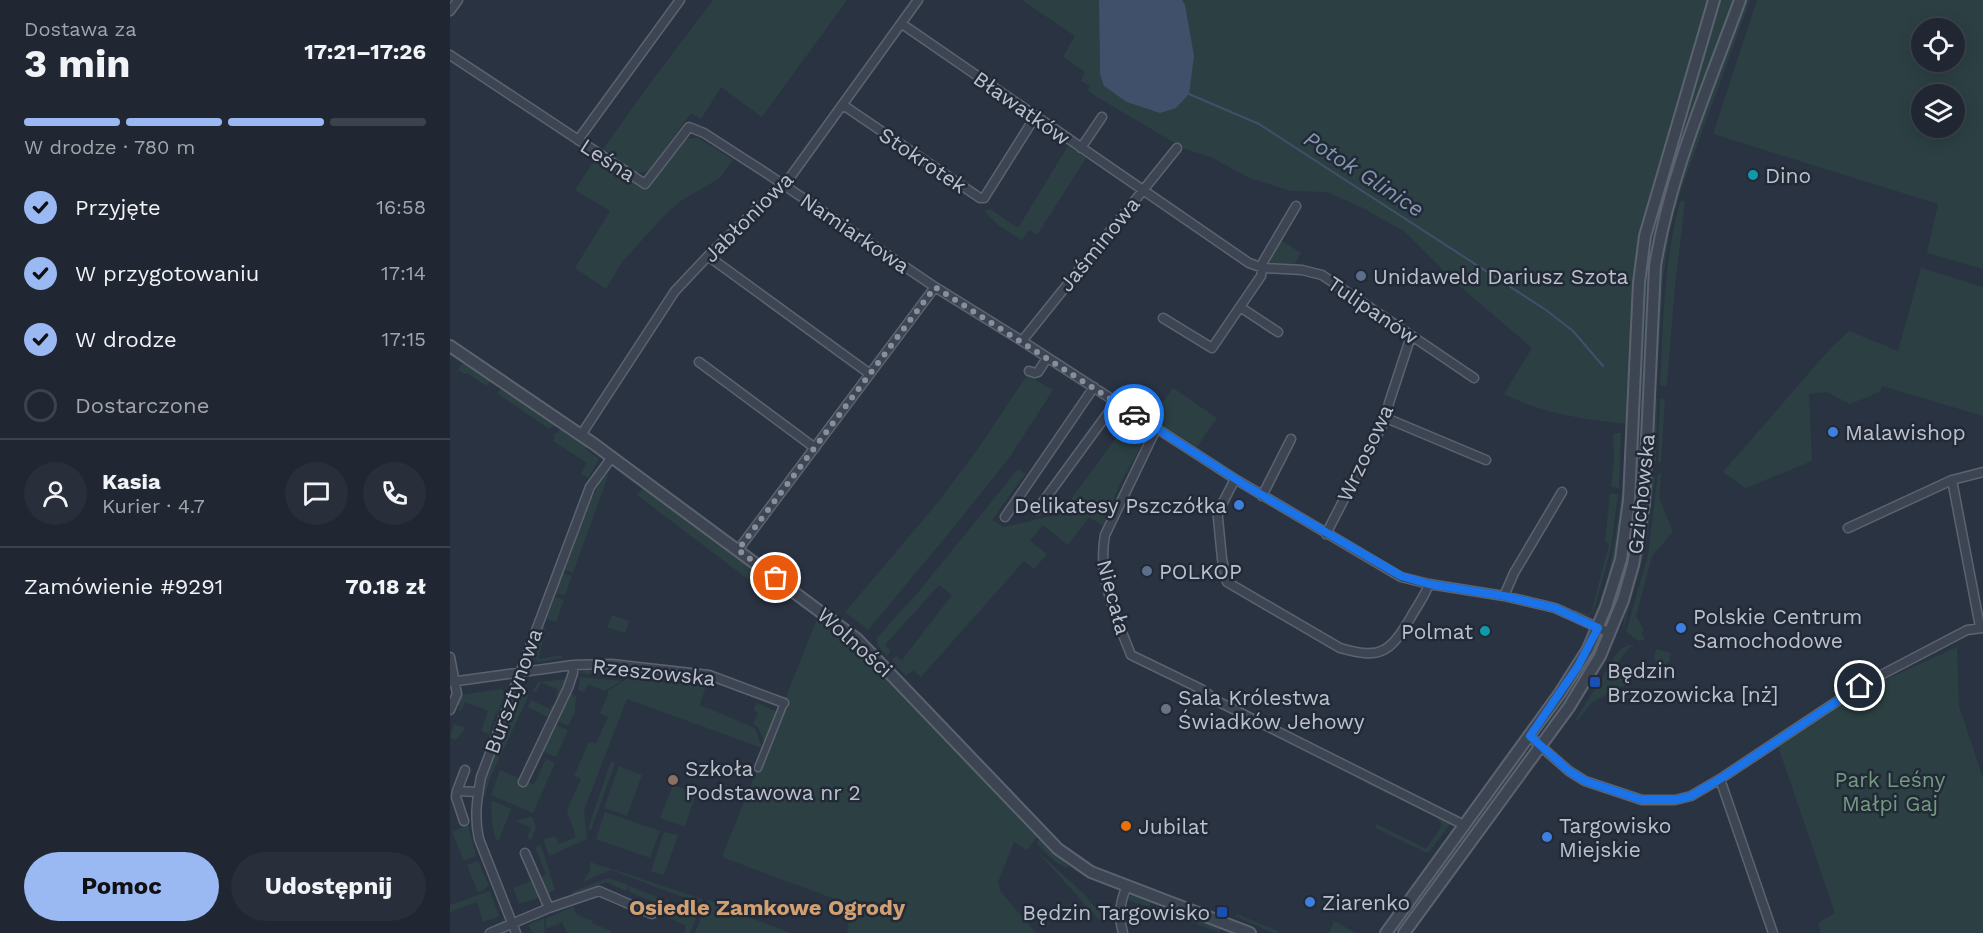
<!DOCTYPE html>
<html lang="pl">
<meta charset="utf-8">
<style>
:root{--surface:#202632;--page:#282e3a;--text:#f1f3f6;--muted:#a2a5ac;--line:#3d434d;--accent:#9ab8f2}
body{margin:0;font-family:"Work Sans",sans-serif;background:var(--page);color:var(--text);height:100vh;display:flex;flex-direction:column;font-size:22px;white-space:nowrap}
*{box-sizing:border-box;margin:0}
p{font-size:20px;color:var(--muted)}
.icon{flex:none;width:33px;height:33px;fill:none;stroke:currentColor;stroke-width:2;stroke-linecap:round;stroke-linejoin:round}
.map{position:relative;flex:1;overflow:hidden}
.details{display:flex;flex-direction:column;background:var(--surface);width:450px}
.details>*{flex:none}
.fabs{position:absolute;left:1461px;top:18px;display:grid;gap:12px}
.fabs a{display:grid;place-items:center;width:54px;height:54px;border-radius:50%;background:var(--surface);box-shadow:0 3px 15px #0003,0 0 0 2px var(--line);font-size:30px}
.pin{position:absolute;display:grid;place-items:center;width:51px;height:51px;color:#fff;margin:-26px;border:3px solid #fff;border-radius:50%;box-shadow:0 2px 6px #0007}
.courier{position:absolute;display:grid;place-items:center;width:60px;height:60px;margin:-30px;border:4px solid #1a73e8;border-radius:50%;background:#fff;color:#222;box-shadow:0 2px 8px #0007}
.overview em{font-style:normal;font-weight:700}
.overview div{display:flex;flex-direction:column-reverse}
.overview{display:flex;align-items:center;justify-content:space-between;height:102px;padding:0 24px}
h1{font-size:39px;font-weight:700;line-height:45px}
.bar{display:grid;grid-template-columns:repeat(4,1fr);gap:9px 6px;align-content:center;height:72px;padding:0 24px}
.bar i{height:8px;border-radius:4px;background:var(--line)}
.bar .current{background:var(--accent)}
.bar p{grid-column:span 4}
.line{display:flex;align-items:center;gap:15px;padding:0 24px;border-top:2px solid var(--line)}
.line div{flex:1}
.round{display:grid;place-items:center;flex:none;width:63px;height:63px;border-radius:32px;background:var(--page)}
ol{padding:0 24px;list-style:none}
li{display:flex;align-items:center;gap:18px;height:66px}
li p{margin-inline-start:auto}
li .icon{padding:6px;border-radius:50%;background:var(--accent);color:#111;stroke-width:4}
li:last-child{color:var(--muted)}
li i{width:33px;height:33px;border:3px solid var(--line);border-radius:50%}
.button{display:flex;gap:12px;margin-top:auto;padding:12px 24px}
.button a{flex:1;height:69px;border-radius:36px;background:var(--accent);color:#111;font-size:24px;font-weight:700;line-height:69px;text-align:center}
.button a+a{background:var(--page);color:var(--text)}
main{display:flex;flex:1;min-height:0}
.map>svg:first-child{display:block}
.green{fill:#2c4043;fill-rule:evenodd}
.water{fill:#41506a}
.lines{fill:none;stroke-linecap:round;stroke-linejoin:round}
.stream{stroke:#41506a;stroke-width:2}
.pedestrian-casing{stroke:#5c6370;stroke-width:9}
.minor-casing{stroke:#5c6370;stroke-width:11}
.tertiary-casing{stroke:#5c6370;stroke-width:14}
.pedestrian{stroke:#3e4552;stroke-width:6}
.minor{stroke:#3e4552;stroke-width:8}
.tertiary{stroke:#3e4552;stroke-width:10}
.done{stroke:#888f9c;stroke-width:6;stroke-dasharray:0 10.8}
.route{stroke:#1a73e8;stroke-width:8}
.culture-dot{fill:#0f9aa8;stroke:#222a38;stroke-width:2}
.service-dot{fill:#5c6f8a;stroke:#222a38;stroke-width:2}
.shop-dot{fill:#3f7fe0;stroke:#222a38;stroke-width:2}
.transit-dot{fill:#1a4fb4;stroke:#222a38;stroke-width:2}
.worship-dot{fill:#6b7280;stroke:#222a38;stroke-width:2}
.education-dot{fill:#8d6e63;stroke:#222a38;stroke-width:2}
.food-dot{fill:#e8710a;stroke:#222a38;stroke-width:2}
.labels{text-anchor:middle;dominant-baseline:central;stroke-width:5;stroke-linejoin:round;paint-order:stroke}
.street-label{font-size:21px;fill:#bbc1cc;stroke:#222a38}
.poi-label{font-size:21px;fill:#bbc1cc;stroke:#222a38;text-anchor:start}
.park-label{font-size:21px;fill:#749b7f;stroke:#222a38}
.water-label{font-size:22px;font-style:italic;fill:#8596b1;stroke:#222a38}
.neighbourhood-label{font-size:22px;font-weight:bold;fill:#d09f72;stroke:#222a38}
</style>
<main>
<section class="details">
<div class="overview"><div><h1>3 min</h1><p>Dostawa za</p></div><em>17:21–17:26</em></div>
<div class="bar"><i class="current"></i><i class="current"></i><i class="current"></i><i></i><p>W drodze · 780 m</p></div>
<ol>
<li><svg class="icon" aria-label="check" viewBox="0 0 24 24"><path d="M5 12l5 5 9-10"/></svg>Przyjęte<p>16:58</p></li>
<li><svg class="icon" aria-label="check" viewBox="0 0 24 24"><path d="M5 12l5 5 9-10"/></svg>W przygotowaniu<p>17:14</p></li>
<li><svg class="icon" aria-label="check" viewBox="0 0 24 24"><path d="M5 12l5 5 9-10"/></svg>W drodze<p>17:15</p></li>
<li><i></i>Dostarczone</li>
</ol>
<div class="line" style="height:108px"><a class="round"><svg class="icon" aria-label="person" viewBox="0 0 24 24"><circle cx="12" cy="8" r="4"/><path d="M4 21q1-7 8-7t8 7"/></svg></a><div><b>Kasia</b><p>Kurier · 4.7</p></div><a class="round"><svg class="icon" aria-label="chat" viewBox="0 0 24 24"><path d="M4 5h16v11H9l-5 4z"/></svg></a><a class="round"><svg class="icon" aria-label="phone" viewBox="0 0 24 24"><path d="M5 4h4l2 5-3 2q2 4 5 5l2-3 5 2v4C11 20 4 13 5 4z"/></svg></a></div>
<div class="line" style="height:78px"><div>Zamówienie #9291</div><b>70.18 zł</b></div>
<div class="button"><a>Pomoc</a><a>Udostępnij</a></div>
</section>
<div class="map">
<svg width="1533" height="933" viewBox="0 0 1533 933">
<rect width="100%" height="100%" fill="#2a3342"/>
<!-- green -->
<path class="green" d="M263,0H397L312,117L271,87L251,119L241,113L199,171L185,173L151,152L195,90Z
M572,0H649L650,71L721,0H1259L1196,209C1181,279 1181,351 1179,424C1132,419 1097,415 1054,394L1082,348L1005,282L955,232L913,208L877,192L841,191L799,178L761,157L735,149L647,97L637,90L640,86L631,81L635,72L613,57L625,36Z
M1271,0H1285L1220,176L1205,231L1199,275L1189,504L1180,559L1171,591L1161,619C1201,506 1183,383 1196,267C1201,222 1215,178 1229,135C1243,90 1257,45 1271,0Z
M1295,0H1300L1233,184L1220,229L1213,279L1207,385L1204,384L1210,262L1227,185Z
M1307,0H1533V269L1477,253L1488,204L1263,134ZM1472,28H1504V62H1472ZM1472,94H1504V128H1472Z
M248,138L283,160L270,178L229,202L212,218L172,262L156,289L125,268L160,211L125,190L145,159L195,190L235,139Z
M618,146L636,158L587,235L579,230L572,240L548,225L534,211L540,209L568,228Z
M1230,201L1235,202L1225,285L1217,384L1216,386L1210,385C1213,323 1214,261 1230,201Z
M829,239L851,253L845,264L817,262Z
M1471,268L1533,287V416L1432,386L1430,392L1400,404L1377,392L1359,394L1362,461L1296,488L1273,472L1380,349L1399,331L1448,351Z
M12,364H15L40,381L36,386L17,373L15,374L8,370Z
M577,375L603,390L559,458L499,533L418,630L395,612L485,506L530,446Z
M723,388L767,418L747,447L702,418Z
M51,389L103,424L104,426L99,429L47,393Z
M1207,398L1206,463L1202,457L1203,401Z
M1210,399H1215L1211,463L1208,462Z
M680,419L693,426L695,436L692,444L669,486L653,526L639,517L618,545L593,525L580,541L597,554L584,569L574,561L471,677L463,670L456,676L442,660L446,656L456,664L452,660L502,595L489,585L435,645L441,651L437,656L427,645V638L470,590L568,469L575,474L542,520L554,527L610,514Z
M112,429L137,446L136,449L149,459L138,478L131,474L137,463L103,441L105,437L103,435Z
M1163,433H1171L1169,488L1161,487L1164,461Z
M159,473L123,573L115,570C123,550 143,483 159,473Z
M1211,473L1209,497L1223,532L1202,556L1186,616L1194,630L1191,633L1195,639L1189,641L1176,632L1198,555L1208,474Z
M1205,475L1196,547L1173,629L1176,608L1191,558L1202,478Z
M193,487L303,569V573L299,580L187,495Z
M1160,494H1168L1161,549L1144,609L1139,616L1133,615L1125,612L1124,609L1137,614L1141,613L1159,545L1155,541Z
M1171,495L1175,496C1172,520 1163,602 1144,615C1161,578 1166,535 1171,495Z
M324,554L344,569L339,576L334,572L335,569L329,565L327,568L319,561Z
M113,573L122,576L115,595L106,593Z
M105,597L114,600L106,622L97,619Z
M162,615L179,621L175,633L157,627Z
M367,619L409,648L587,837L577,850L564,842L548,882L551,892L586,933H397L401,905L272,857Z
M92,627L95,628L89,659L111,655L112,658L89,662L82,658Z
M1180,645L1184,647H1180L1165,666L1173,682L1177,681V684L1142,702L1128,720L1124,722L1170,649Z
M1507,647L1509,706L1533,778V933H1371L1368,923L1385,913L1328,746L1407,693Z
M1206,649L1221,653L1219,662L1211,666C1203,662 1204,656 1206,649Z
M1141,655L1122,695L1099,724H1097L1096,722Z
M135,670L249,678L254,684L130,673Z
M130,677L172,681L154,691L138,684L134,692L128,690Z
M118,679L111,695L106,696L108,690L91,682L86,692L83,691L88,682Z
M177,679L256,686L250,705L305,728L312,748L177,699L134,810L137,839L99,856L94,841L95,839L105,836L109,844L126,837L117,810L131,779L124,776L139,742L146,743L158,717L150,713L158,694V691Z
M52,689L55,694L47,714H45L39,734L31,731L38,711L15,702L11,711L8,710L10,706L7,704L10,695Z
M71,692L79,695L40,778L35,795L32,794L35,778Z
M122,694L126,696L125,712L118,726L107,721L119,695Z
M81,700L100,709L102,704L105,709L101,719L78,707Z
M307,703L328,712L315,744L308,727L303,724L308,713L303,710Z
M4,724L15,728L6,740L0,737Z
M105,724L118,730L106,757L91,751Z
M1075,751L1078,753L1021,834L1013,843H1010V840Z
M96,759L105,763L83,813L41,795L50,770L84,785Z
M161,761L165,763L141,830L138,829Z
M169,766L192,775L177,816L154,808Z
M918,781L984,813L982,815L916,783Z
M223,785L246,793L235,827L210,818Z
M43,801L61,809L49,840L46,841L42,823L41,803Z
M155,812L210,831L200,858L146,839Z
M80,817L83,818L86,828L81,840L77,838L81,828L66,821Z
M990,817L1001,823L979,852H975L926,828V824L976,849L991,827V821L987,819Z
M18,825L26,856L14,861L2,832Z
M214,832L228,835L214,875L201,871Z
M589,840H591L619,866L617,868L604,861L586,843Z
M91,845L105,890L96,894L89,879L96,874L85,847Z
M1003,849H1006V852L967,909L947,933L979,882Z
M586,850L634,894L658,923L649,920Z
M28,861L39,886L28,893L17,865Z
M140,862L252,899V901L249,903L161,870L133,882L140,871Z
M158,878L179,885L176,891L156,882L123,895L122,892Z
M83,880L91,897L69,904L63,888Z
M180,886L212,899L210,905L178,891Z
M40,891L49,916L33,922L27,902L0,912V905Z
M683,895L700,901V907L680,901L677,897Z
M216,900L248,913L240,933H234L236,926L210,914Z
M258,900L272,904L271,907L341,933H245Z
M123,907L127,915L142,921V923L161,931V933H117L112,922L96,929V918Z
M787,914L830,932L824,933L785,916Z
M742,916L770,926V933L739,921Z
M94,918L95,933H83L78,925Z
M884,921L906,933H879Z"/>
<!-- water -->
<path class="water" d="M649,0H732L735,5L744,56L739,94L726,108L710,113L677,102L654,86L650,74Z"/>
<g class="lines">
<!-- stream -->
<path class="stream" d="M739,94L809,124L1096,310L1123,331L1153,366"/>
<!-- pedestrian casing -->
<g class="pedestrian-casing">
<path id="pedestrian" d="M308,768L334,703"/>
</g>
<!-- minor casing -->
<g class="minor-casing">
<path id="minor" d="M0,11L8,0
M452,24L799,263L813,268L852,270L872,275L1024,378
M0,55L195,184L239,127L254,133L316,173L485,287L572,341L785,479L951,577L979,584L1054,596L1105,608L1160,633
M393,105L530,198H534L585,117
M128,140L230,0
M631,148L652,117
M258,256L420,374
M790,307L828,332
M713,318L762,348L811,276L813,262L846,206
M572,341L727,148
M249,362L365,448
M579,371L585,373L588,372L597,358
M936,418L1036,460
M706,429L655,535C647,576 666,617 681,655L751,689L769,702L1014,825
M131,435L225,291L258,256L341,176L468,0
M785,479L768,512V518L772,559L777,582L890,648C932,660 940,652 961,617C967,606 975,596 979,584
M1502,480L1530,627
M812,496L841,439
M587,510L666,402
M555,517L644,387
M1398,528L1502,480L1533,472
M876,534L936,418L939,403L961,336
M288,550L485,287
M1054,596L1064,573L1112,492
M0,657L7,694L0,710
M0,682L123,665L161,664L259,675L334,703
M1079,736L1119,771L1135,781L1192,800H1225L1241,796L1270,779L1410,686L1517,630L1533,628
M15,770L7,791L28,792
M1270,779L1323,933
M73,782L118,688L123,673V665
M7,791L6,797L14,821
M75,853L99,908
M40,933L99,908L149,891L202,914
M66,933L29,839C24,818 27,798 31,777L140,487L162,457
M673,933C668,917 670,901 677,886"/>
</g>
<!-- tertiary casing -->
<g class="tertiary-casing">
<path id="tertiary" d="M0,346L144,444L407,639L608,849L641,872L800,933
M936,933L1110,693L1138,649L1156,607L1171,559L1179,500L1189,283L1195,236L1264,0
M954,933L1119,707L1150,656L1173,600L1183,565L1194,504L1205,266C1220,174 1258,88 1290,0"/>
</g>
<!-- pedestrian -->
<use href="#pedestrian" class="pedestrian"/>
<!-- minor -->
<use href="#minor" class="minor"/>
<!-- tertiary -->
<use href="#tertiary" class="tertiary"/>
</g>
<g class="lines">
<!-- done -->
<path class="done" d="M326,578L288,550L485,287L684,414"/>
<!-- route -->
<path class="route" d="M684,414L798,487L951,576L979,584L1054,596L1105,608L1148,628L1128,666L1080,736L1119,771L1135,781L1192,800H1225L1241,796L1270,779L1410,686"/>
</g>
<!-- markers -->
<g class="culture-dot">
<circle cx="1303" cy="175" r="6"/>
<circle cx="1035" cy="631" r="6"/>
</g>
<g class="service-dot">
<circle cx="911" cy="276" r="6"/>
<circle cx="697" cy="571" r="6"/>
</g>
<g class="shop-dot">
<circle cx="1383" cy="432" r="6"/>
<circle cx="789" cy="505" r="6"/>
<circle cx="1231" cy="628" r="6"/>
<circle cx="1097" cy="837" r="6"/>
<circle cx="860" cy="902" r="6"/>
</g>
<g class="transit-dot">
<rect x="1139" y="676" width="12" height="12" rx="3"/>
<rect x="766" y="906" width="12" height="12" rx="3"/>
</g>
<circle class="worship-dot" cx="716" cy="709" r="6"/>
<circle class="education-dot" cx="223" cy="780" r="6"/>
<circle class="food-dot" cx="676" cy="826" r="6"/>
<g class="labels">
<!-- street labels -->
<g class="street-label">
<text transform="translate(572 108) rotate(35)">Bławatków</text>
<text transform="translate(158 160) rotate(33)">Leśna</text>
<text transform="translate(473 160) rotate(34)">Stokrotek</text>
<text transform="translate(298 217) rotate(-45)">Jabłoniowa</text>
<text transform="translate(405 233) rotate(34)">Namiarkowa</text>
<text transform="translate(649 244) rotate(-51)">Jaśminowa</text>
<text transform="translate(923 310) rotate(34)">Tulipanów</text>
<text transform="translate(915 453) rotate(-65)">Wrzosowa</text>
<text transform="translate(1191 494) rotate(-84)">Gzichowska</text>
<text transform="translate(664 597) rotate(75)">Niecała</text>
<text transform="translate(405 642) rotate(42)">Wolności</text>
<text transform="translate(204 672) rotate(6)">Rzeszowska</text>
<text transform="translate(63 691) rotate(-70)">Bursztynowa</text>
</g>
<!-- poi labels -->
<g class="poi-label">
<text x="1315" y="175">Dino</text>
<text x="923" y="276">Unidaweld Dariusz Szota</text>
<text x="1395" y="432">Malawishop</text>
<text x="777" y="505" text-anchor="end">Delikatesy Pszczółka</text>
<text x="709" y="571">POLKOP</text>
<text x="1243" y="616">Polskie Centrum<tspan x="1243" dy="24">Samochodowe</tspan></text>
<text x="1023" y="631" text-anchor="end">Polmat</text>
<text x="1157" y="670">Będzin<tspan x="1157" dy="24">Brzozowicka [nż]</tspan></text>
<text x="728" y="697">Sala Królestwa<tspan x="728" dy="24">Świadków Jehowy</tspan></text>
<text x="235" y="768">Szkoła<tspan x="235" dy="24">Podstawowa nr 2</tspan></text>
<text x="1109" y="825">Targowisko<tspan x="1109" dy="24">Miejskie</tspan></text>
<text x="688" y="826">Jubilat</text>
<text x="872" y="902">Ziarenko</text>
<text x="760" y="912" text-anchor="end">Będzin Targowisko</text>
</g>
<!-- park labels -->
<g class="park-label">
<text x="1440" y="779">Park Leśny<tspan x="1440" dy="24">Małpi Gaj</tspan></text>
</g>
<!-- water labels -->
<g class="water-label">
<text transform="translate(914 174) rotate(33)">Potok Glinice</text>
</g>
<!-- neighbourhood labels -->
<g class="neighbourhood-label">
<text x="317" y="907">Osiedle Zamkowe Ogrody</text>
</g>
</g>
</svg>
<div class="fabs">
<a><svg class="icon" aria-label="locate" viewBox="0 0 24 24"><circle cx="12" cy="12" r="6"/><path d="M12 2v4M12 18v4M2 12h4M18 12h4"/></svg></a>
<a><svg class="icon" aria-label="layers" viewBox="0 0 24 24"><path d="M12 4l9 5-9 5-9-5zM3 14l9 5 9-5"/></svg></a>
</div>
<div class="pin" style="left:326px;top:578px;background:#ea580c"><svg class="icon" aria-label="bag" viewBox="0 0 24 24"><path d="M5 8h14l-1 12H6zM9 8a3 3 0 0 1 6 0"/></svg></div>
<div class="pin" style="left:1410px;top:686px;background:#1f2937"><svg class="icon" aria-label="home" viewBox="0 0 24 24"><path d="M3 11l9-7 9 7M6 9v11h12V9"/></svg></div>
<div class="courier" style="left:684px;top:414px"><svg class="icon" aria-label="car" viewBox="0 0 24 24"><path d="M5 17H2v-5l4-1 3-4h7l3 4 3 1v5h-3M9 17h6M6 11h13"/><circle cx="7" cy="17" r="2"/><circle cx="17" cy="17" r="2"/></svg></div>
</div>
</main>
